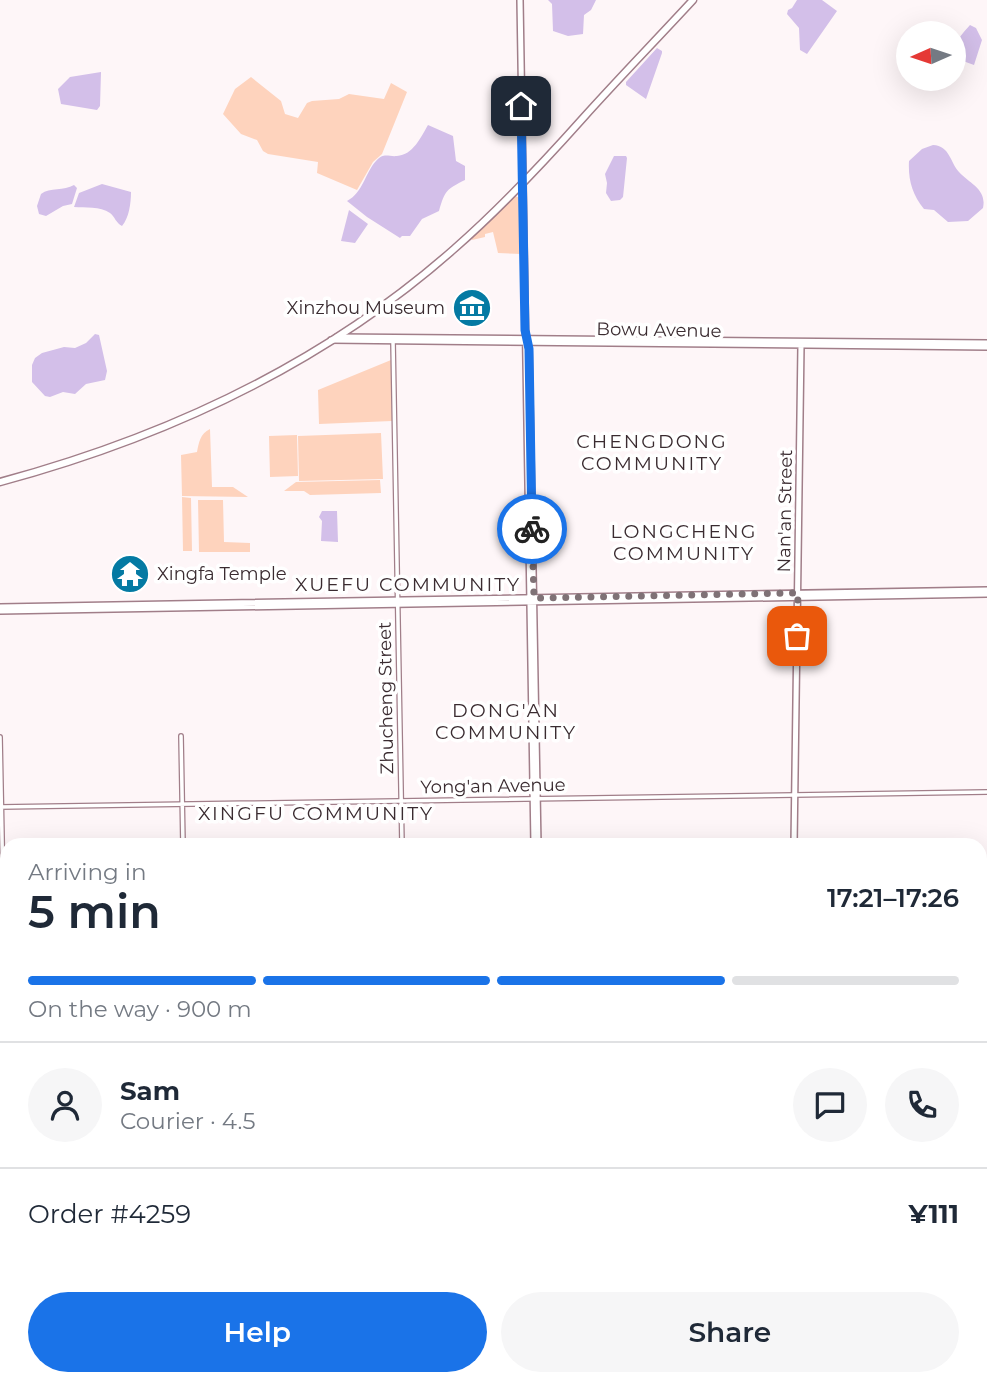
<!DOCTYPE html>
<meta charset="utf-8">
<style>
:root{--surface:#fff;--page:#f6f6f7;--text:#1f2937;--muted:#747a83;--line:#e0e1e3;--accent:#1a73e8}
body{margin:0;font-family:Montserrat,sans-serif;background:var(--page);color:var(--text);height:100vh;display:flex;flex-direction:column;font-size:26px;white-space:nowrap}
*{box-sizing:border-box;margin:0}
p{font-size:23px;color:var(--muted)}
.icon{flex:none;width:38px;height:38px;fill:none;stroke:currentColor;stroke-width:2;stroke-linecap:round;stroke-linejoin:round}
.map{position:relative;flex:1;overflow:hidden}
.panel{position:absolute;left:0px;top:838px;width:987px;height:548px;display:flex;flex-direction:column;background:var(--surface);border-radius:21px 21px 0 0;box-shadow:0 7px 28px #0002}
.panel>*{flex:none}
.needle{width:46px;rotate:267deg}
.fabs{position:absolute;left:896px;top:21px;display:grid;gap:14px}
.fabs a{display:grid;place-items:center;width:70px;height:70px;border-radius:50%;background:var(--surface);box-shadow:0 7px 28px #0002;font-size:35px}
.pin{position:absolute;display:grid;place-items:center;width:60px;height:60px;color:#fff;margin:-30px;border-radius:14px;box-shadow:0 4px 10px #0006}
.courier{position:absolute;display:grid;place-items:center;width:70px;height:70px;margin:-35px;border:5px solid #1a73e8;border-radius:50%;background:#fff;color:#222;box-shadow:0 2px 9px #0007}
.summary em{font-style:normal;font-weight:600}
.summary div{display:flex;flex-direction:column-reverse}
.summary{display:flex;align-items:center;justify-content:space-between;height:119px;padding:0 28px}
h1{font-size:46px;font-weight:600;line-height:52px}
.bar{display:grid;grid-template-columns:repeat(4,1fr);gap:10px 7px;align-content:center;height:84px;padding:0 28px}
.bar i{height:9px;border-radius:5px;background:var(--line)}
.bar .current{background:var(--accent)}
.bar p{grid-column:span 4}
.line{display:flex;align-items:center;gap:18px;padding:0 28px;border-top:2px solid var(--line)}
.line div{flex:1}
.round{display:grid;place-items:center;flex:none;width:74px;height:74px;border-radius:37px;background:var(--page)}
.button{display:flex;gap:14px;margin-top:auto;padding:14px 28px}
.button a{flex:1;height:80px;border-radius:42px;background:var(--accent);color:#fff;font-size:28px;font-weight:600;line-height:80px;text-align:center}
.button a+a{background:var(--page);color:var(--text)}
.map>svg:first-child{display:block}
.green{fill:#fed3bd}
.water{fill:#d3bfe9}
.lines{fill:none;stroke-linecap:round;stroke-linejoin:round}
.minor-casing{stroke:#a17e89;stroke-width:6}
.major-casing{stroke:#a17e89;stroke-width:8}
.highway-casing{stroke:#a17e89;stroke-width:9}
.minor{stroke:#fff;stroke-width:3.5}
.major{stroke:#fff;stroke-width:5}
.highway{stroke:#fff;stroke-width:6}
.done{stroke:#7f7276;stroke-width:7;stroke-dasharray:0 12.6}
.route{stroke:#1a73e8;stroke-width:9}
.labels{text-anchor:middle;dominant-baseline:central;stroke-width:7;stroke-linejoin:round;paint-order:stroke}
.poi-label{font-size:18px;fill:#3a2b30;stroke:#fff;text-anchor:end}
.street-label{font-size:18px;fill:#3a2b30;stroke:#fff}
.neighbourhood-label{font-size:19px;letter-spacing:2px;fill:#3a2b30;stroke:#fff}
</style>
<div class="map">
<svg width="987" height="1385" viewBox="0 0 987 1385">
<rect width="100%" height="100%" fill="#fef6f8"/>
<!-- green -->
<path class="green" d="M251,77L281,101L285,114L298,118L307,103L312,101L339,99L349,94L384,99L391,83L407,92L382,154L373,162L357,190L317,173L318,162L268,154L263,151L257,140L241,134L223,114L235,89Z
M515,196L520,198L521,254L498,253L493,232L485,234V237L472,240L470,237Z
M391,360L392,421L319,424L318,390Z
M210,429L212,487H233L248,497L182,496L181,455L197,452C199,442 200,434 210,429Z
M381,433L383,479L299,481L298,436Z
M297,435L298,476L270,477L269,436Z
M380,480L381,493L310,495L304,491H284L296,482Z
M182,497L191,498L192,551H183Z
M198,500H223L224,542L250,543V552H199Z"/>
<!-- water -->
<path class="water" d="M548,0H596L591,10L584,15L583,34L568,36L553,31L552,4Z
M797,0H822L837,11L807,54L800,50L799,28L787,14L788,10L792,8Z
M970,25L976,28L982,40L974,65L963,61C953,42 957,40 970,25Z
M657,48L662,51V53L646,99L626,85V82Z
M101,72L100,106L97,110L61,104L58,89L70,77Z
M428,125L453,136L456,161L465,166V180C447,189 445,190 439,211L422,219L410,236H402L400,238L367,217L347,201C363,193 365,173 376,161C384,152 388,157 397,156C413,155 421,137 428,125Z
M933,145C950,146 950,162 959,172C970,184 987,189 983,208L968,221L948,222L934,210L924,209C912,194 908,179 909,161L922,149Z
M614,156H626L627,158L623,197L620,200L611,201L606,193L607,183L605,174Z
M102,184L131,192C131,203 129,218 122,226C116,223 115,217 110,213C100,206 85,208 74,207L79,193Z
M74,185L77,188L72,204L63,206L46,216L39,214L37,206L41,194C50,187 64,191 74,185Z
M349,210L368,224L355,243L341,241Z
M95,334L99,335L107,371L105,380L86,384L75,394L63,392L50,397L45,396L32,382V365L35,358L42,353L64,347L75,348L86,343Z
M322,511H337L338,542L321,541L322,521L319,517Z"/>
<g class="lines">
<!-- minor casing -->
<g class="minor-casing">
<path id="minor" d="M393,341L402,845
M181,736L183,845
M0,737L5,989
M0,807L987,792
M980,1195H987
M980,1336H987
M449,1379L454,1385"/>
</g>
<!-- major casing -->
<g class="major-casing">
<path id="major" d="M520,0L534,845
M337,337L987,343
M331,340L987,347
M526,342L529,349L538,845
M0,607L987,590
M0,611L987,594
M794,845L801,345
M980,976L987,975
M980,979H987
M0,989H7
M0,993H7
M363,1379L380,1385
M957,1379L968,1385
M148,1385L309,1379
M580,1385V1379
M710,1385L717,1379"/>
</g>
<!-- highway casing -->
<g class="highway-casing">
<path id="highway" d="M0,482C167,437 324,364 454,249C501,208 543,163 584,117C620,77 657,39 693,0"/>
</g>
<!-- minor -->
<use href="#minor" class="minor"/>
<!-- major -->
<use href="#major" class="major"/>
<!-- highway -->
<use href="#highway" class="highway"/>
</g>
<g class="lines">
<!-- done -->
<path class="done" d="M532,529L534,598L798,593L797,636"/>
<!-- route -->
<path class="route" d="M521,106L525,330L529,349L532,529"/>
</g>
<!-- icons -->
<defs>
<g id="museum-disc" transform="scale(2.0125)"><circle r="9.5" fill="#047aa3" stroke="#fff"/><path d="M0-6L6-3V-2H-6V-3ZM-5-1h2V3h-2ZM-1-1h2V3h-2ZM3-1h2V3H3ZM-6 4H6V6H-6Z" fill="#fff"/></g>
<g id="temple-disc" transform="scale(2.0125)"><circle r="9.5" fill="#047aa3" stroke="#fff"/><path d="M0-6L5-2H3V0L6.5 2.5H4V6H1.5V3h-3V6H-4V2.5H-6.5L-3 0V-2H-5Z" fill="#fff"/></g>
</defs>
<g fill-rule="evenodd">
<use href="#museum-disc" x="472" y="308"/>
<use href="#temple-disc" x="130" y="574"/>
</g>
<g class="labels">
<!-- poi labels -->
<g class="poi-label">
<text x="445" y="308">Xinzhou Museum</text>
<text x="157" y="574" text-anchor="start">Xingfa Temple</text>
</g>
<!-- street labels -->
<g class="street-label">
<text transform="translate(659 330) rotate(1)">Bowu Avenue</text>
<text transform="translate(785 511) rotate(-89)">Nan'an Street</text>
<text transform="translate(386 698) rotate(-91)">Zhucheng Street</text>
<text transform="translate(493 786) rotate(-1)">Yong'an Avenue</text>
</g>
<!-- neighbourhood labels -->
<g class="neighbourhood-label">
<text x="652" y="441">CHENGDONG<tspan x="652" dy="22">COMMUNITY</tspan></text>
<text x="684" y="531">LONGCHENG<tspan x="684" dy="22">COMMUNITY</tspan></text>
<text x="408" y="584">XUEFU COMMUNITY</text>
<text x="506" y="710">DONG'AN<tspan x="506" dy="22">COMMUNITY</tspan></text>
<text x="316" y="813">XINGFU COMMUNITY</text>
</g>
</g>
</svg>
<div class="fabs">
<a><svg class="needle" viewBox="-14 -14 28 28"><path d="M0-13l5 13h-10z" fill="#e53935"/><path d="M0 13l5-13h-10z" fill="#747a83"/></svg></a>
</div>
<div class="pin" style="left:797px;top:636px;background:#ea580c"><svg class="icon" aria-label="bag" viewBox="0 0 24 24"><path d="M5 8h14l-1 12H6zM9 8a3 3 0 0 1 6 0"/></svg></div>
<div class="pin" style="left:521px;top:106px;background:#1f2937"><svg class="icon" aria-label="home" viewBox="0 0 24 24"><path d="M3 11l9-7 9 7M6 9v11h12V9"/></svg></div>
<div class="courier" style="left:532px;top:529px"><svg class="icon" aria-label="bike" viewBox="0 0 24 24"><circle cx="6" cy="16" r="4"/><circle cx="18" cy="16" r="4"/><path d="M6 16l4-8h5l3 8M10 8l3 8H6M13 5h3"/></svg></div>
<section class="panel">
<div class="summary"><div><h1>5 min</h1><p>Arriving in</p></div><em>17:21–17:26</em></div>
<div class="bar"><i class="current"></i><i class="current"></i><i class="current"></i><i></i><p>On the way · 900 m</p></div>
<div class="line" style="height:126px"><a class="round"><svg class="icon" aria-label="person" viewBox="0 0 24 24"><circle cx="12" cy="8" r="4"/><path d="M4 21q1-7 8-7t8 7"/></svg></a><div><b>Sam</b><p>Courier · 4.5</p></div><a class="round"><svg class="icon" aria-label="chat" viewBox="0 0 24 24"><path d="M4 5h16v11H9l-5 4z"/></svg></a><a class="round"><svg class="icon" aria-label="phone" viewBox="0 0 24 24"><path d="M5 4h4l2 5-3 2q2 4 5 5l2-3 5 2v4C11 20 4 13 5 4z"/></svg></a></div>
<div class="line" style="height:91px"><div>Order #4259</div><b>¥111</b></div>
<div class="button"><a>Help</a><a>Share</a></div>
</section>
</div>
